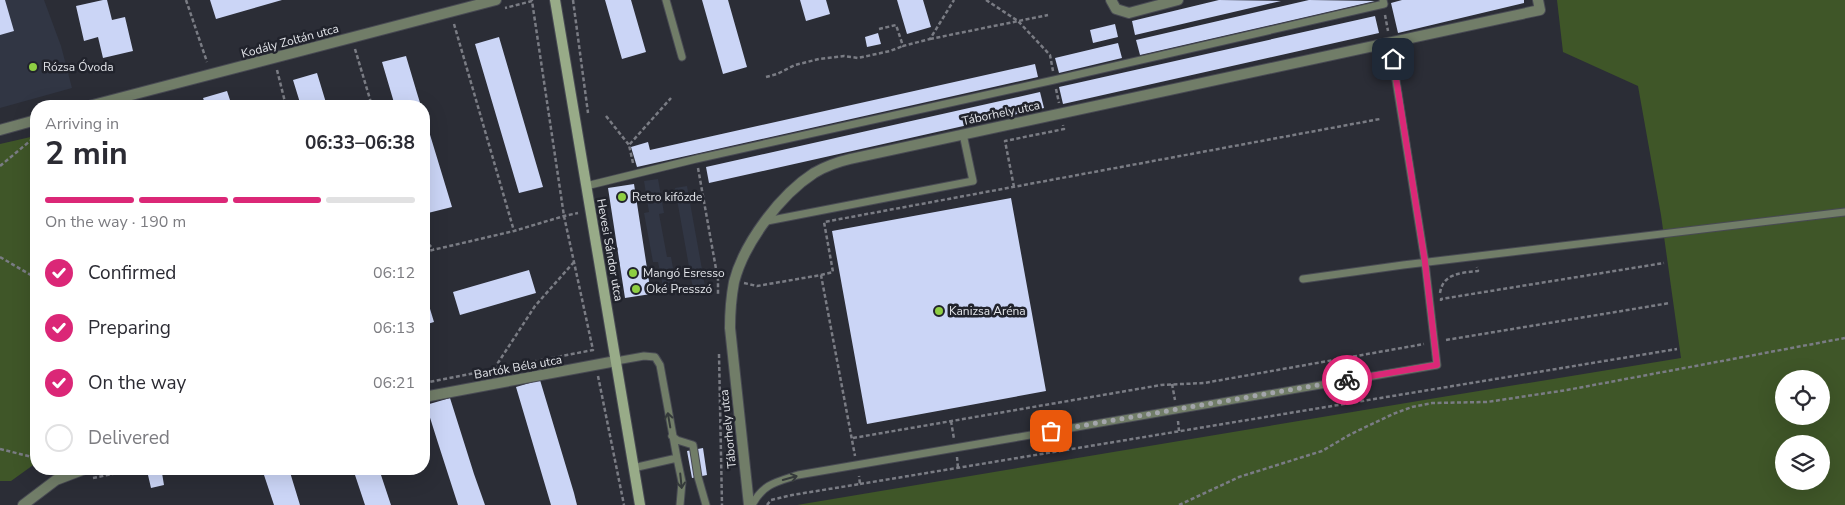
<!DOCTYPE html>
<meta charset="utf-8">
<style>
:root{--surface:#fff;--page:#f7f7f7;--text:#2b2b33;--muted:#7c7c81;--line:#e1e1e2;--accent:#db2777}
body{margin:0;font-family:"Nunito Sans",sans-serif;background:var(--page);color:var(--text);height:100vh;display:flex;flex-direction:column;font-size:19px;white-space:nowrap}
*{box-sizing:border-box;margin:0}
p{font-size:16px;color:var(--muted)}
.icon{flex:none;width:28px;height:28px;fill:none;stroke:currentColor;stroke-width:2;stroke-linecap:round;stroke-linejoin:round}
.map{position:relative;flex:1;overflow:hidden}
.panel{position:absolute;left:30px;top:100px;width:400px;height:375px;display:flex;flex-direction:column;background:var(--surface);border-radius:20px;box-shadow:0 5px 20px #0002}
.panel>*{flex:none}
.fabs{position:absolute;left:1775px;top:370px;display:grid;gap:10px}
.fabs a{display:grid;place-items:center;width:55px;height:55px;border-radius:50%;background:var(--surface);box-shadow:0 5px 20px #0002;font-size:25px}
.pin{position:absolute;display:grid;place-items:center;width:42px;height:42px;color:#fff;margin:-21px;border-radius:10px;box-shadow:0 2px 8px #0006}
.courier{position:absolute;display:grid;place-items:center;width:50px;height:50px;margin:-25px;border:4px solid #db2777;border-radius:50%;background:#fff;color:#222;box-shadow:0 1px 6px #0007}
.head em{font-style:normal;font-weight:700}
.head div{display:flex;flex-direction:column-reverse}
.head{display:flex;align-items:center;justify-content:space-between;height:85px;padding:0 15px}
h1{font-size:32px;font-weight:700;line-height:38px}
.bar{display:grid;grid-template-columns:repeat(4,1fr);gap:8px 5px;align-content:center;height:60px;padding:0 15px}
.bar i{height:6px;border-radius:4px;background:var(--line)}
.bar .on{background:var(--accent)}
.bar p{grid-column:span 4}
ol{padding:0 15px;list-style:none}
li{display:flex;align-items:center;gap:15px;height:55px}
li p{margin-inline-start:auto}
li .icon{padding:5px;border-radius:50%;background:var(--accent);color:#fff;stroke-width:4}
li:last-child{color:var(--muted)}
li i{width:28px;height:28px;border:2px solid var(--line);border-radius:50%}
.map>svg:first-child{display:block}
.built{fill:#313644}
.green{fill:#3f5628;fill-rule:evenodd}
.building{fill:#cbd5f6}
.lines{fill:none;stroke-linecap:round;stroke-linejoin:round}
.service-casing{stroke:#484a53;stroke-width:9}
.minor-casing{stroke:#484a53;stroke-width:12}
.secondary-casing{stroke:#484a53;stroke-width:12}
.path{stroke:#7a7c84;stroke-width:2.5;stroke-dasharray:4 2.5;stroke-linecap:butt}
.service{stroke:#717d68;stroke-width:7}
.minor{stroke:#717d68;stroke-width:10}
.secondary{stroke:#98ab88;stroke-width:10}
.oneway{stroke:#353a3b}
.done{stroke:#a3a5ab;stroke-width:5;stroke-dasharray:0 9}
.route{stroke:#db2777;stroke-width:6}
.poi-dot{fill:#8ece43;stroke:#21232c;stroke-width:2}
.labels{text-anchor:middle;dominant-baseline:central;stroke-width:5;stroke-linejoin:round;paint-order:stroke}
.street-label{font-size:12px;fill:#e3e5ea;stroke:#21232c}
.poi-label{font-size:12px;fill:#e3e5ea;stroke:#21232c;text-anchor:start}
</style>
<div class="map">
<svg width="1845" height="505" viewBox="0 0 1845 505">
<rect width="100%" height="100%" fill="#2b2d36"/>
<!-- built -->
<path class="built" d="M0,0H44L61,46L72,88L0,108Z
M658,179L664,213L659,214L667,257H671L677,290L664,292L658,262H653L644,213L649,212L644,181Z
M687,186L705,286L693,289L675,188Z"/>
<!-- green -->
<path class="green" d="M1557,0H1845V505H797L1436,398L1681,358L1661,215L1638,86L1563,52ZM1784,379H1821V416H1784ZM1784,444H1821V481H1784Z
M35,136L36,142V463L11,481H0V144Z"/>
<!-- building -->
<path class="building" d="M0,0H5L14,31L0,35Z
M103,0H107L112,20L125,17L133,51L103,58L98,37L84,41L76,6Z
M210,0H282L216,19Z
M605,0H631L646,52L622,59Z
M702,0H728L747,67L723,74Z
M800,0H826L830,14L806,21Z
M897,0H923L931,27L907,34Z
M1219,0L1281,1L1135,35L1132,21Z
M1309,0L1375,1L1140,55L1136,40Z
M1402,0H1524V3L1398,33L1391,3Z
M1375,16L1379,33L1063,104L1059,87Z
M1115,24L1118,37L1093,43L1090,30Z
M878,33L881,44L867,47L865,37Z
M499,37L543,187L519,193L475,44Z
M1118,43L1122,58L1059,73L1055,58Z
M406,56L417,93L421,106H395L382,62Z
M1035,64L1038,77L637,167L631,147L648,142L650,150Z
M317,73L327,106H301L293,80Z
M227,91L232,106H206L203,98Z
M1040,92L1044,108L709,183L706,167Z
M424,115L452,207L428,213L424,199Z
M634,184L651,294L625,298L608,188Z
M1011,198L1046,391L867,424L832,231Z
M529,270L536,293L460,315L453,292Z
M427,299L434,322L424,325V300Z
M540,380L574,493L577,505H551L516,387Z
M450,398L474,474L485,505H458L438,443L426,405Z
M703,448L707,475L692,478L687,451Z
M262,469H289L300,505H274Z
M353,469H379L391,505H365Z
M162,473L164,485L151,488L148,475Z"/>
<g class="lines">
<!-- service casing -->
<g class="service-casing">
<path id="service" d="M666,0L682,57
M586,186L696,159L1054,80L1384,4L1383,0
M767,221L973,181L963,134
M1303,279L1403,265L1845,212
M616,361L644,356L655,357L660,365L677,458L633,468
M672,436L677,440L693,445L698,477L706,505
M677,458L682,482L680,505
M752,505C763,484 776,482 798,475L1437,365L1425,262L1390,43"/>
</g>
<!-- minor casing -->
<g class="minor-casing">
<path id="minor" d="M1111,0L1116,9L1129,13L1178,0
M89,106L496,0
M0,130L36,120
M424,397L616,361
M23,505L56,480L85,469
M749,505L730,328C730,312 731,298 734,282C744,243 780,195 814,173C826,166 837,162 850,159L1540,10L1538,0"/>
</g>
<!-- secondary casing -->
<g class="secondary-casing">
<path id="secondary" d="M555,0L640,505"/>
</g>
<!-- path -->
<path class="path" d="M186,0L207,62
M573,0L588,113
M986,0L1018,21L1050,55L1053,71
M1385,15L1388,31
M454,24L514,231
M879,29L896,25L903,46L930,39L954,0
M930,39L1048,15
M355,49L372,106
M277,70L286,106
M766,77L777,74L795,65L819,59L844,56L858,58L890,51L903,46
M1056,89L1059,103
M606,116L629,145
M633,163L629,145L671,98
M0,166L36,136
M698,168L718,280V296
M1014,187L1005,141L1064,129L1063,125
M424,239L433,249
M424,252L514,231L564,216L578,213
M0,257L36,278
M821,275L833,272L824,222L1380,119
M744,283L757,286L821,275L855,456
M1440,293C1443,273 1461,273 1478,271L1477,267
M1441,301V299L1664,263
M1446,340L1670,303
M719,354L722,505
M494,369L535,306L574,262
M598,376L624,505
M424,383L593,350L564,216L532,1L505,8
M1172,384L1175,400
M951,421L954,439
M1178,421L1179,431
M853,438L1161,385L1204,383L1424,344
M0,449L36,458
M957,457L958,468
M93,478L137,469
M860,484L1677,349
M767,505L771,500L792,495L860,484L859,476
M1179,505L1239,477L1322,451L1351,434L1393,414L1412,407L1432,403L1487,402L1567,390L1845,338"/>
<!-- service -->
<use href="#service" class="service"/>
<!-- minor -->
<use href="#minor" class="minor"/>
<!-- secondary -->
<use href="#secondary" class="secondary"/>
</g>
<!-- one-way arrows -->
<defs><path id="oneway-shaft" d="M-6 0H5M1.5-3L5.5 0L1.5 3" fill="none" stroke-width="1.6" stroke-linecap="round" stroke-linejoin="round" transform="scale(1.25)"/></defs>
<g class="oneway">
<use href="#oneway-shaft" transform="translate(669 420) rotate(-100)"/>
<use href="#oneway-shaft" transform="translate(790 478) rotate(-16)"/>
<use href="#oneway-shaft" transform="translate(681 481) rotate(84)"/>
</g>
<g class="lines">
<!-- done -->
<path class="done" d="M1051,431L1347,380"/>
<!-- route -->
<path class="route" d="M1347,380L1437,365L1425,262L1393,59"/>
</g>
<!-- markers -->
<g class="poi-dot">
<circle cx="33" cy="67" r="5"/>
<circle cx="622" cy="197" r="5"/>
<circle cx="633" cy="273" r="5"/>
<circle cx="636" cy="289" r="5"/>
<circle cx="939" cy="311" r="5"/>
</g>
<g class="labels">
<!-- street labels -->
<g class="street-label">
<text transform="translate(290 41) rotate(-15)">Kodály Zoltán utca</text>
<text transform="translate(1001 113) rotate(-12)">Táborhely utca</text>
<text transform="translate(610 250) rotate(80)">Hevesi Sándor utca</text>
<text transform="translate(518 367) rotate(-10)">Bartók Béla utca</text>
<text transform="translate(728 429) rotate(-96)">Táborhely utca</text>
</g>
<!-- poi labels -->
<g class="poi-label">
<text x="43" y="67">Rózsa Óvoda</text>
<text x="632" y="197">Retro kifőzde</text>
<text x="643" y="273">Mangó Esresso</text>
<text x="646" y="289">Oké Presszó</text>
<text x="949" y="311">Kanizsa Aréna</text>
</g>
</g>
</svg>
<div class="fabs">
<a><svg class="icon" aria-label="locate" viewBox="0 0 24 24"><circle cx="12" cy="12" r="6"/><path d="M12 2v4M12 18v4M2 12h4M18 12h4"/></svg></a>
<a><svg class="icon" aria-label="layers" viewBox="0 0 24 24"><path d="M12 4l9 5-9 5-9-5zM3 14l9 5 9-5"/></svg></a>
</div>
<div class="pin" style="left:1051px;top:431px;background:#ea580c"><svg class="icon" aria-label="bag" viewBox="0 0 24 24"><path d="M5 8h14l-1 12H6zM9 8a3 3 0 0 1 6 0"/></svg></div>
<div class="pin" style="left:1393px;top:59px;background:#1f2937"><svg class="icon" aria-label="home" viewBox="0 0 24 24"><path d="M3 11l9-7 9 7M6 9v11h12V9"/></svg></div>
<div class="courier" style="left:1347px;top:380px"><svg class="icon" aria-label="bike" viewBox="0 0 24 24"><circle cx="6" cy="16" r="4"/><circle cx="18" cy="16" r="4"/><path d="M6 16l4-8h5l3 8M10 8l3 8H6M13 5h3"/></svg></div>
<section class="panel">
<div class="head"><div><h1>2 min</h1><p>Arriving in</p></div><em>06:33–06:38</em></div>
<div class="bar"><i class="on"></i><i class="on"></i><i class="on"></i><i></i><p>On the way · 190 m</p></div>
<ol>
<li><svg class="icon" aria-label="check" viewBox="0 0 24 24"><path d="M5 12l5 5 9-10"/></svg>Confirmed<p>06:12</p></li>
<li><svg class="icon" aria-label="check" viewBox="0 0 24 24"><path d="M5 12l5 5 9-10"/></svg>Preparing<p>06:13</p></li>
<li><svg class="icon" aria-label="check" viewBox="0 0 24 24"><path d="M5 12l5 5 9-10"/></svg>On the way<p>06:21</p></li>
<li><i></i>Delivered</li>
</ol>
</section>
</div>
